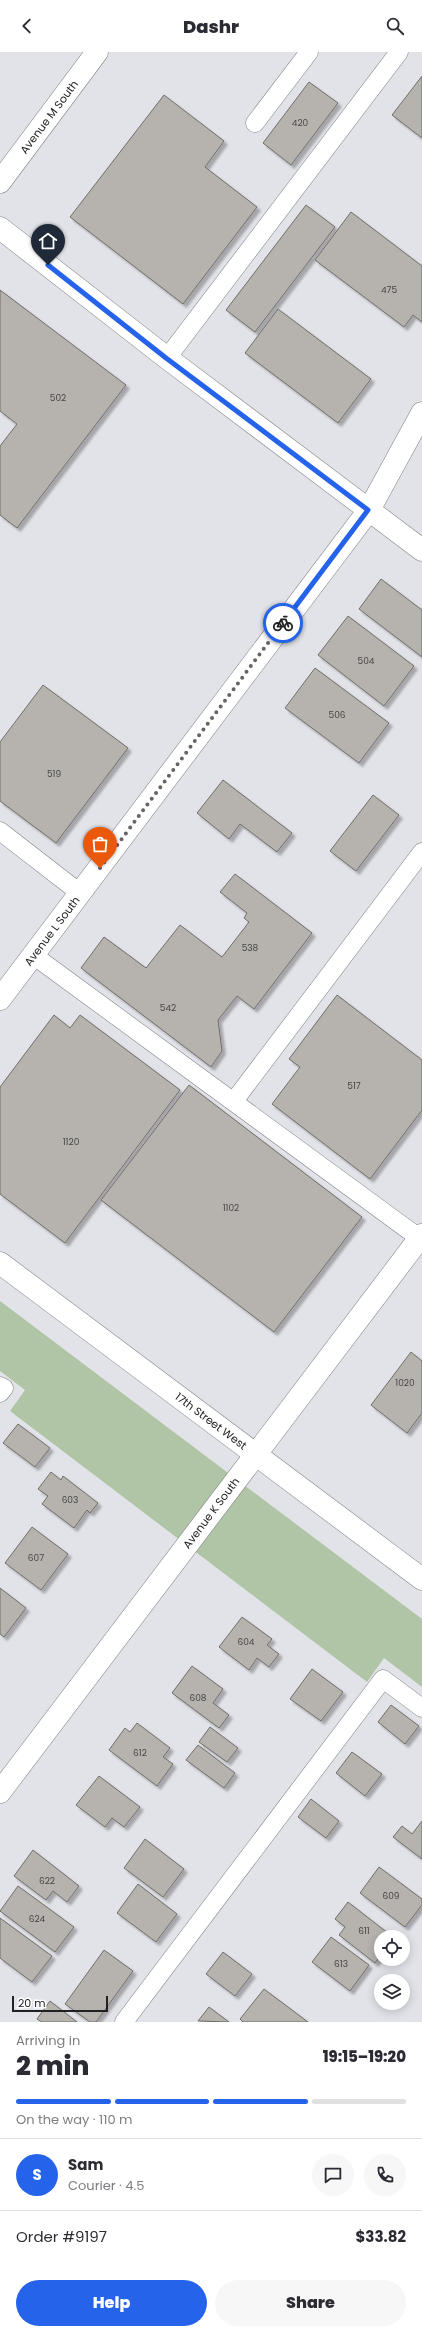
<!DOCTYPE html>
<meta charset="utf-8">
<style>
:root{--surface:#fff;--page:#f7f7f7;--text:#2b2b33;--muted:#7c7c81;--line:#e1e1e2;--accent:#2563eb}
body{margin:0;font-family:Poppins,sans-serif;background:var(--page);color:var(--text);height:100vh;display:flex;flex-direction:column;font-size:15px;white-space:nowrap}
*{box-sizing:border-box;margin:0}
p{font-size:13px;color:var(--muted)}
.icon{flex:none;width:22px;height:22px;fill:none;stroke:currentColor;stroke-width:2;stroke-linecap:round;stroke-linejoin:round}
.map{position:relative;height:1970px;overflow:hidden}
.drawer{display:flex;flex-direction:column;background:var(--surface);flex:1}
.drawer>*{flex:none}
.fabs{position:absolute;left:374px;top:1878px;display:grid;gap:8px}
.fabs a{display:grid;place-items:center;width:36px;height:36px;border-radius:50%;background:var(--surface);box-shadow:0 2px 10px #0003;font-size:20px}
.scale{position:absolute;left:12px;bottom:10px;width:96px;box-sizing:border-box;padding-left:4px;border:2px solid #212123;border-top:0;font-size:11px;line-height:14px;white-space:nowrap;color:#212123;-webkit-text-stroke:3px #fff;paint-order:stroke}
.pin{position:absolute;display:grid;place-items:center;width:34px;height:34px;color:#fff;margin:-41px -17px;border-radius:50% 50% 50% 0;rotate:-45deg;box-shadow:0 0 4px #0007}
.pin .icon{rotate:45deg}
.courier{position:absolute;display:grid;place-items:center;width:40px;height:40px;margin:-20px;border:3px solid #2563eb;border-radius:50%;background:#fff;color:#222;box-shadow:0 1px 5px #0007}
.summary em{font-style:normal;font-weight:800}
.summary div{display:flex;flex-direction:column-reverse}
.summary{display:flex;align-items:center;justify-content:space-between;height:68px;padding:0 16px}
h1{font-size:26px;font-weight:800;line-height:30px}
.bar{display:grid;grid-template-columns:repeat(4,1fr);gap:6px 4px;align-content:center;height:48px;padding:0 16px}
.bar i{height:5px;border-radius:3px;background:var(--line)}
.bar .current{background:var(--accent)}
.bar p{grid-column:span 4}
.line{display:flex;align-items:center;gap:10px;padding:0 16px;border-top:1px solid var(--line)}
.line div{flex:1}
.round{display:grid;place-items:center;flex:none;width:42px;height:42px;border-radius:21px;background:var(--page)}
.cta{display:flex;gap:8px;margin-top:auto;padding:8px 16px}
.cta a{flex:1;height:46px;border-radius:24px;background:var(--accent);color:#fff;font-size:16px;font-weight:800;line-height:46px;text-align:center}
.cta a+a{background:var(--page);color:var(--text)}
header{display:flex;justify-content:space-between;align-items:center;height:52px;padding:0 16px;background:var(--surface);font-size:18px;font-weight:800}
.map>svg:first-child{display:block}
.green{fill:#afc5a5}
.building{fill:#b6b3af;stroke:#716e6a;filter:url(#shadow)}
.lines{fill:none;stroke-linecap:round;stroke-linejoin:round}
.service-casing{stroke:#7e7f83;stroke-width:19}
.minor-casing{stroke:#7e7f83;stroke-width:23}
.tertiary-casing{stroke:#7e7f83;stroke-width:23}
.service{stroke:#fff;stroke-width:18}
.minor{stroke:#fff;stroke-width:22}
.tertiary{stroke:#fff;stroke-width:22}
.done{stroke:#656568;stroke-width:4;stroke-dasharray:0 7.2}
.route{stroke:#2563eb;stroke-width:5}
.labels{text-anchor:middle;dominant-baseline:central;stroke-width:4;stroke-linejoin:round;paint-order:stroke}
.number-label{font-size:9px;fill:#464646}
.street-label{font-size:11px;fill:#212123;stroke:#fff}
</style>
<header><svg class="icon" aria-label="back" viewBox="0 0 24 24"><path d="M15 5l-7 7 7 7"/></svg>Dashr<svg class="icon" aria-label="search" viewBox="0 0 24 24"><circle cx="10" cy="10" r="6"/><path d="M15 15l6 6"/></svg></header>
<div class="map">
<svg width="422" height="1970" viewBox="0 0 422 1970">
<defs>
<filter id="shadow"><feDropShadow dx="3.5" dy="3.5" stdDeviation="1" flood-color="#0004"/></filter>
</defs>
<rect width="100%" height="100%" fill="#e2e3e8"/>
<!-- green -->
<path class="green" d="M0,1249L422,1567V1635L384,1606L367,1630L10,1359L25,1338L0,1319Z"/>
<!-- building -->
<path class="building" d="M422,24V86L392,63Z
M309,30L338,51L291,113L263,91Z
M164,43L224,89L205,115L257,155L183,252L70,165Z
M306,153L335,175L255,280L226,258Z
M351,160L422,214V270L413,263L404,275L315,208Z
M0,238L126,333L17,476L0,463V394L17,372L0,359Z
M278,257L371,327L338,371L245,301Z
M381,527L422,558V605L359,557Z
M348,564L414,614L384,654L318,603Z
M315,616L389,671L359,711L285,656Z
M43,633L128,696L56,791L0,749V690Z
M223,728L292,781L277,800L240,772L229,787L197,761Z
M373,743L399,763L356,819L330,799Z
M235,822L312,881L254,957L237,944L218,968L222,999L211,1015L81,916L104,885L146,916L180,873L222,905L249,870L244,866L247,861L220,840Z
M337,943L422,1008V1058L370,1127L272,1052L300,1015L289,1007Z
M54,963L70,976L80,963L180,1038L65,1191L0,1142V1035Z
M189,1033L362,1165L274,1280L101,1148Z
M411,1300L422,1309V1361L407,1381L371,1353Z
M18,1372L50,1396L35,1415L3,1391Z
M51,1420L61,1428L63,1424L98,1451L90,1461L87,1458L74,1476L42,1452L48,1444L38,1437Z
M32,1475L68,1502L41,1538L5,1511Z
M0,1536L26,1556L4,1585L0,1582Z
M242,1565L272,1587L267,1593L279,1602L269,1615L257,1606L249,1618L219,1595Z
M192,1614L223,1637L213,1651L229,1663L219,1676L172,1641Z
M312,1617L343,1640L321,1669L290,1647Z
M391,1653L419,1674L405,1692L378,1670Z
M137,1671L170,1696L163,1705L173,1712L157,1734L109,1698L125,1676L130,1680Z
M210,1675L238,1696L227,1710L199,1690Z
M198,1693L235,1721L224,1736L186,1708Z
M352,1700L382,1722L365,1744L336,1721Z
M99,1724L140,1755L124,1775L112,1766L105,1775L76,1753Z
M311,1747L339,1769L326,1786L298,1765Z
M422,1769V1807L393,1785L402,1774L412,1782Z
M145,1787L184,1817L163,1845L124,1816Z
M33,1798L79,1834L67,1850L53,1839L46,1848L14,1824Z
M379,1815L422,1847V1853L405,1875L360,1841Z
M138,1832L177,1862L156,1890L117,1861Z
M18,1834L74,1875L55,1900L0,1859Z
M348,1850L393,1885H381V1903L375,1911L339,1883L345,1875L335,1867Z
M0,1866L52,1904L32,1930L0,1906Z
M331,1885L369,1913L350,1939L312,1910Z
M104,1898L133,1919L96,1970H90L65,1952Z
M223,1900L252,1922L235,1944L206,1922Z
M264,1937L308,1970H243L240,1967Z
M50,1949L77,1970H42L37,1967Z
M209,1955L229,1970L198,1969Z"/>
<g class="lines">
<!-- service casing -->
<g class="service-casing">
<path id="service" d="M255,71L309,0
M167,306L399,0
M0,779L80,841
M33,903L422,1188
M234,1049L422,800
M0,1334L4,1336L0,1341
M124,1970L383,1627L422,1656"/>
</g>
<!-- minor casing -->
<g class="minor-casing">
<path id="minor" d="M0,130L97,0
M0,176L167,306L422,498
M0,947L369,458L422,361
M0,1740L422,1183"/>
</g>
<!-- tertiary casing -->
<g class="tertiary-casing">
<path id="tertiary" d="M0,1211L422,1527"/>
</g>
<!-- service -->
<use href="#service" class="service"/>
<!-- minor -->
<use href="#minor" class="minor"/>
<!-- tertiary -->
<use href="#tertiary" class="tertiary"/>
</g>
<g class="lines">
<!-- done -->
<path class="done" d="M100,816L283,571"/>
<!-- route -->
<path class="route" d="M48,213L166,306L368,458L283,571"/>
</g>
<g class="labels">
<!-- number labels -->
<g class="number-label">
<text x="300" y="71">420</text>
<text x="389" y="238">475</text>
<text x="58" y="346">502</text>
<text x="366" y="609">504</text>
<text x="337" y="663">506</text>
<text x="54" y="722">519</text>
<text x="250" y="896">538</text>
<text x="168" y="956">542</text>
<text x="354" y="1034">517</text>
<text x="71" y="1090">1120</text>
<text x="231" y="1156">1102</text>
<text x="405" y="1331">1020</text>
<text x="70" y="1448">603</text>
<text x="36" y="1506">607</text>
<text x="246" y="1590">604</text>
<text x="198" y="1646">608</text>
<text x="140" y="1701">612</text>
<text x="47" y="1829">622</text>
<text x="391" y="1844">609</text>
<text x="37" y="1867">624</text>
<text x="364" y="1879">611</text>
<text x="341" y="1912">613</text>
</g>
<!-- street labels -->
<g class="street-label">
<text transform="translate(49 65) rotate(-53)">Avenue M South</text>
<text transform="translate(52 879) rotate(-53)">Avenue L South</text>
<text transform="translate(211 1369) rotate(37)">17th Street West</text>
<text transform="translate(211 1461) rotate(-53)">Avenue K South</text>
</g>
</g>
</svg>
<div class="fabs">
<a><svg class="icon" aria-label="locate" viewBox="0 0 24 24"><circle cx="12" cy="12" r="6"/><path d="M12 2v4M12 18v4M2 12h4M18 12h4"/></svg></a>
<a><svg class="icon" aria-label="layers" viewBox="0 0 24 24"><path d="M12 4l9 5-9 5-9-5zM3 14l9 5 9-5"/></svg></a>
</div>
<div class="scale">20 m</div>
<div class="pin" style="left:100px;top:816px;background:#ea580c"><svg class="icon" aria-label="bag" viewBox="0 0 24 24"><path d="M5 8h14l-1 12H6zM9 8a3 3 0 0 1 6 0"/></svg></div>
<div class="pin" style="left:48px;top:213px;background:#1f2937"><svg class="icon" aria-label="home" viewBox="0 0 24 24"><path d="M3 11l9-7 9 7M6 9v11h12V9"/></svg></div>
<div class="courier" style="left:283px;top:571px"><svg class="icon" aria-label="bike" viewBox="0 0 24 24"><circle cx="6" cy="16" r="4"/><circle cx="18" cy="16" r="4"/><path d="M6 16l4-8h5l3 8M10 8l3 8H6M13 5h3"/></svg></div>
</div>
<section class="drawer">
<div class="summary"><div><h1>2 min</h1><p>Arriving in</p></div><em>19:15–19:20</em></div>
<div class="bar"><i class="current"></i><i class="current"></i><i class="current"></i><i></i><p>On the way · 110 m</p></div>
<div class="line" style="height:72px"><b class="round" style="background:var(--accent);color:#fff">S</b><div><b>Sam</b><p>Courier · 4.5</p></div><a class="round"><svg class="icon" aria-label="chat" viewBox="0 0 24 24"><path d="M4 5h16v11H9l-5 4z"/></svg></a><a class="round"><svg class="icon" aria-label="phone" viewBox="0 0 24 24"><path d="M5 4h4l2 5-3 2q2 4 5 5l2-3 5 2v4C11 20 4 13 5 4z"/></svg></a></div>
<div class="line" style="height:52px"><div>Order #9197</div><b>$33.82</b></div>
<div class="cta"><a>Help</a><a>Share</a></div>
</section>
